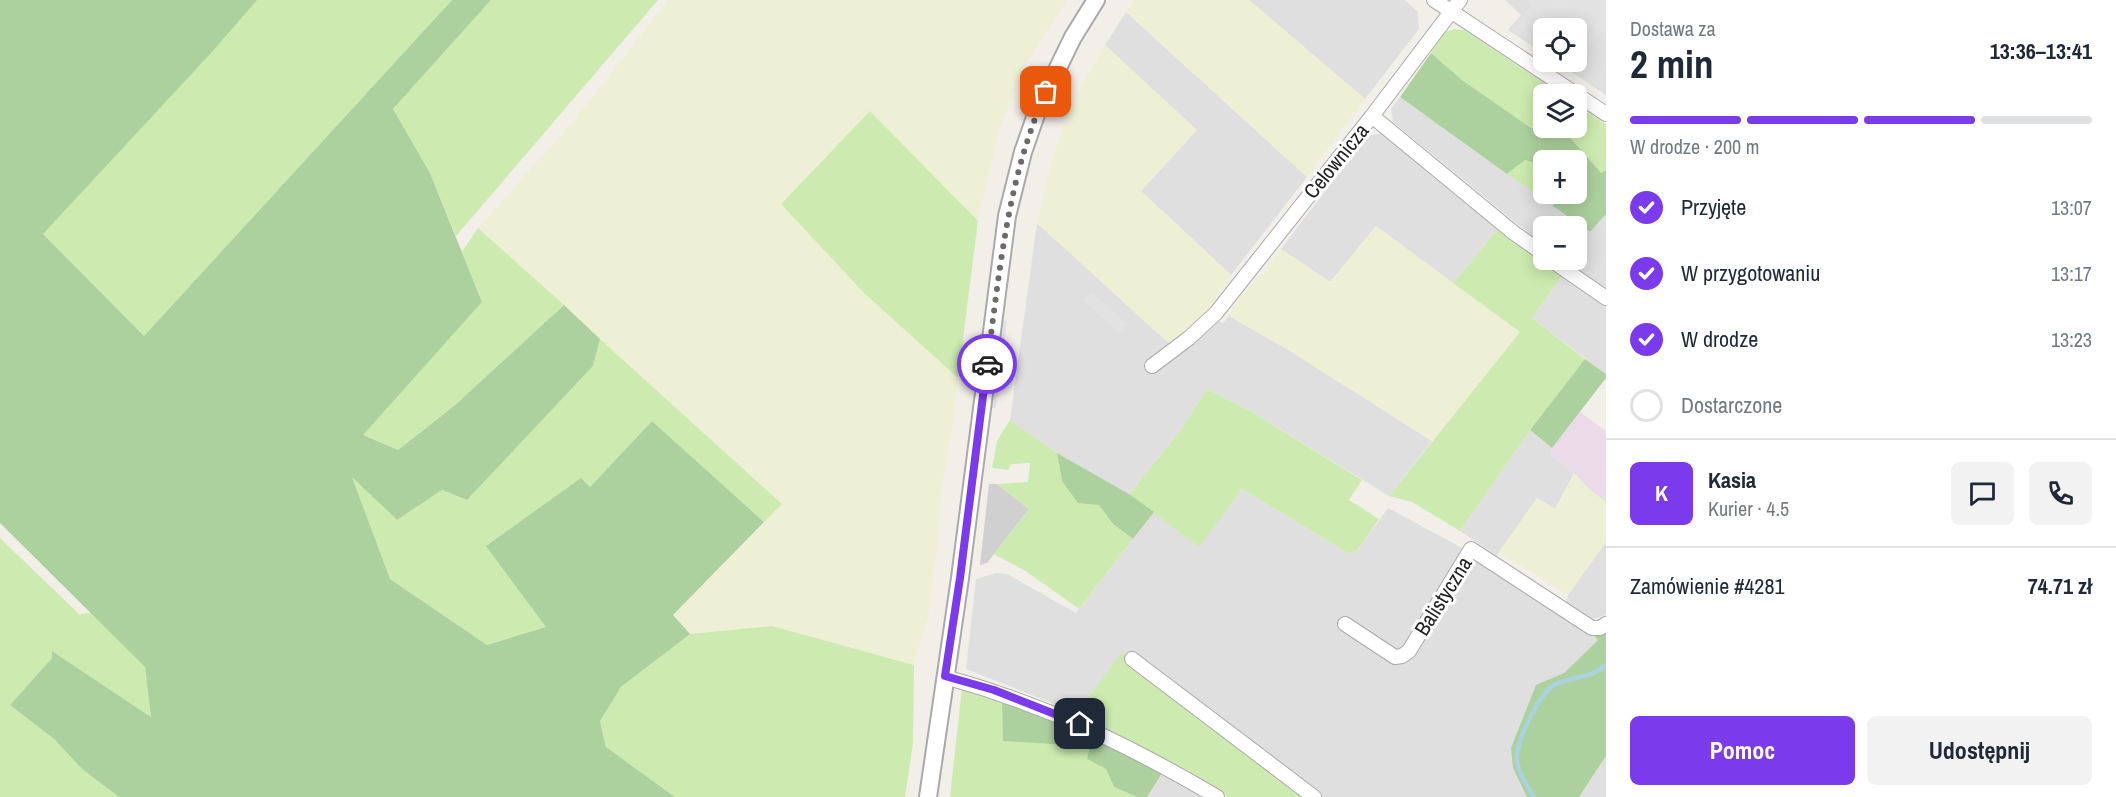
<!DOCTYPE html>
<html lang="pl">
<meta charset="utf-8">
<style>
:root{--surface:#fff;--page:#f2f2f3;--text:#1f2937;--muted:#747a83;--line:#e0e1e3;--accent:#7c3aed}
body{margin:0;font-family:"Archivo Narrow",sans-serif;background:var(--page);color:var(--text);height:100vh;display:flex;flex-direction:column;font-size:22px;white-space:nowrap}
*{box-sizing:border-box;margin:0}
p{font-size:20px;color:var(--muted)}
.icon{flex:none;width:33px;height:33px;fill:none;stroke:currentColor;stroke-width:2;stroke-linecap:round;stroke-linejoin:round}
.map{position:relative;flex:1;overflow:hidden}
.panel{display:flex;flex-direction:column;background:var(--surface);width:510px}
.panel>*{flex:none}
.buttons{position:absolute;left:1533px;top:18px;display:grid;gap:12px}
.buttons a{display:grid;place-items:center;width:54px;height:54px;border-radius:9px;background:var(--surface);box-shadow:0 3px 15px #0003;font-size:30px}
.pin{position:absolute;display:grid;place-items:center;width:51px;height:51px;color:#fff;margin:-26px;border-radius:12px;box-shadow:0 3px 9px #0006}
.courier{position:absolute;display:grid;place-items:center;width:60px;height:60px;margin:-30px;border:4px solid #7c3aed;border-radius:50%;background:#fff;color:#222;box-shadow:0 2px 8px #0007}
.summary em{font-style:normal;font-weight:800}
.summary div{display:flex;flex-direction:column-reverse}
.summary{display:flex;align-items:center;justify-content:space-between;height:102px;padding:0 24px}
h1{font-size:39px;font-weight:800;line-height:45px}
.bar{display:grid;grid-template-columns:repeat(4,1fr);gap:9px 6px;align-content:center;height:72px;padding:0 24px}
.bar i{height:8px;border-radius:4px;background:var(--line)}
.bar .active{background:var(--accent)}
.bar p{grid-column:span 4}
.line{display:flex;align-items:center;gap:15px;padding:0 24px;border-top:2px solid var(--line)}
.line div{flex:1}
.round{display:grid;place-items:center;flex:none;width:63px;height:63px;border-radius:9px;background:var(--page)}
ol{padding:0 24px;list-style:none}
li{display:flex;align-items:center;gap:18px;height:66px}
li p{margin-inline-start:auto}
li .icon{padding:6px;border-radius:50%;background:var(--accent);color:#fff;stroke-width:4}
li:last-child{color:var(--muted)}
li i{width:33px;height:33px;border:3px solid var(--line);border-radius:50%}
.button{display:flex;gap:12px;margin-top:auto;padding:12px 24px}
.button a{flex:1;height:69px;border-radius:9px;background:var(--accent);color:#fff;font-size:24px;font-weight:800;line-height:69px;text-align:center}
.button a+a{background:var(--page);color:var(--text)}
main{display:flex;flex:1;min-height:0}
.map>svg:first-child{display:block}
.residential{fill:#e0dfdf}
.industrial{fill:#ebdbe8}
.religious{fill:#d0d0d0}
.farmland{fill:#eef0d5}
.grass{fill:#cdebb0}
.forest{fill:#add19e}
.parking{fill:#e2e2e2}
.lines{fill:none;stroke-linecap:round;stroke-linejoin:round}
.stream{stroke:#aad3df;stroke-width:4.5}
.minor-casing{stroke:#a9a9a9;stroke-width:16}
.tertiary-casing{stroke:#a9a9a9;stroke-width:20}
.minor{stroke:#fff;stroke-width:14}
.tertiary{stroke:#fff;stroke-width:16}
.done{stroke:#6b6a68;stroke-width:6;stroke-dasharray:0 10.8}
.route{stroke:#7c3aed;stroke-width:8}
.labels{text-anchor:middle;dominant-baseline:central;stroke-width:6;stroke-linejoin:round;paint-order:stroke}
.street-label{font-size:21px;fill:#222;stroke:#fff}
</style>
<main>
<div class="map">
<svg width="1606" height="797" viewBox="0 0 1606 797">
<rect width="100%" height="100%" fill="#f2efe9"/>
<!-- residential -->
<path class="residential" d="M1249,0H1405L1418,12L1419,29L1365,99Z
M1505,0H1606V95L1556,62H1576V28H1544L1543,53L1508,30L1521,15Z
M1126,12L1307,177L1231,275L1141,191L1196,130L1105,45Z
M1400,97L1590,232L1606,214V292L1559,260H1576V226H1544L1543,245L1393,122L1391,109Z
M1384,133L1424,167L1423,169L1498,229L1453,283L1376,226L1330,282L1281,249L1367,136Z
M1037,223L1173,347L1216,319L1223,323L1229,316L1287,349L1432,441L1389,496L1252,412L1207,389L1180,431L1129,494L1057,453L1010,420Z
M1562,276L1606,304V374L1532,318Z
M1530,430L1552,448L1551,455L1574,473L1555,509L1537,498L1497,556L1460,531Z
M1242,489L1348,553L1357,551L1388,508L1466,550L1536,595L1598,640L1564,673L1536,686L1527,797H1310L1160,683L1122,653L1077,713L966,669L976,579L996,573L1007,574L1076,613L1154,512L1199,546Z
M1606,542V615L1593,619L1566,602L1568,595Z
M1606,756V797H1579Z
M1164,770L1208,797H1147Z"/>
<!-- industrial -->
<path class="industrial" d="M1580,412L1606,431V502L1590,490L1574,473L1551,455L1552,448Z"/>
<!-- religious -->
<path class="religious" d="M989,484H997L1029,509L987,563L980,565Z"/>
<!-- farmland -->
<path class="farmland" d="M668,0H1067L1024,67L1000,128L978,221L870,111L781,203L864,293L958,378L953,425L942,487L937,549L928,617L914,665L772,626L690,634L673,615L782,504L478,228L576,118Z
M1134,0H1249L1365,99L1307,177L1126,12Z
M1105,45L1197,130L1141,191L1231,275L1200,322L1173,347L1037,223L1050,166L1063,126L1083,83Z
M1376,226L1520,332L1432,441L1287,349L1229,316L1239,298L1264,271L1281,249L1330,282Z
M1574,473L1590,490L1606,502V542L1568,595L1499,552L1537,498L1555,509Z"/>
<!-- grass -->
<path class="grass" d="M246,0H452L144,336L43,234Z
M491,0H658L456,236L430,173L393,109Z
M1454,29L1464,30L1561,94H1544V128H1576L1577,105L1604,123L1606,125V170L1601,174L1566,133L1531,128L1462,80L1431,53L1443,33Z
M870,111L978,221L958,378L864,293L781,204Z
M1525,160L1534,163L1543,172L1544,194H1558L1553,206L1507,174Z
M478,228L564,305L454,406L398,450L362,435L482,302L462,252Z
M1498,229L1562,276L1532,318L1585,359L1530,430L1460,531L1412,502L1389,496L1520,332L1453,283Z
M600,339L782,504L764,522L652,421L590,487L582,479L487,545L547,627L487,645L390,579L351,475L397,520L442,490L467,500L593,366Z
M1207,389L1252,412L1362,480L1349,500L1379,519L1357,551L1348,553L1242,489L1199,547L1129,494L1180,431Z
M1010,420L1057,453L1062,481L1099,505L1113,524L1133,539L1079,609L1027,572L994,554L1029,509L997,484L1028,482L1030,463L1011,464L1008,470L992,468L997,441Z
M0,538L79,614L92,613L145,667L151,717L52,651V658L10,705L54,739L82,769L119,797H0Z
M772,626L914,665L913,743L905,797H675L606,747L600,721L621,687L690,634Z
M1122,652L1147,679L1308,797H1228L1171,763L1077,713Z
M962,688L991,695L1002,703L1004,741L1065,745V726L1092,737L1087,759L1106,769L1114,787L1137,797H950Z"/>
<!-- forest -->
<path class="forest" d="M0,0H257L211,53L43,234L144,336L452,0H491L393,109L430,173L482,302L363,435L398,450L454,406L564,305L600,339L593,366L467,500L442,490L397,520L352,477L390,579L487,645L546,627L486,546L581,478L590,487L652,421L764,522L673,615L690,634L621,687L600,721L606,747L675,797H119L82,769L54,739L10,705L52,658V651L151,717L145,667L0,523Z
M1431,53L1462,80L1531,128L1566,133L1601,173L1606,170V214L1590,232L1553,206L1558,194H1576V160H1544L1543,172L1534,163L1525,160L1507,174L1400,97Z
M1585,359L1606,374V378L1552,448L1530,430Z
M1057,453L1129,494L1154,512L1133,539L1113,524L1099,505L1078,503L1062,481Z
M1606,629V756L1579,797H1527L1513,768L1511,748L1536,685L1564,673L1598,640L1594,636Z
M1002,703L1045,715L1065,726V745L1003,741Z
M1092,737L1164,770L1147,797H1137L1114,787L1106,769L1087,759Z"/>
<!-- parking -->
<path class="parking" d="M1525,0H1606V30L1599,35L1570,70L1557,62H1576V28H1544L1543,53L1522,35L1520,37L1511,30L1532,6Z
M1091,292L1127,324L1119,333L1083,300Z
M1002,320L1007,321L996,408H990Z"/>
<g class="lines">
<!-- stream -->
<path class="stream" d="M1534,797C1528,786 1517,772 1517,759C1516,741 1539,694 1554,685C1571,676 1591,679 1606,665"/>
<!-- minor casing -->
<g class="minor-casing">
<path id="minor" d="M1434,0L1606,114
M1372,116L1460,0
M1551,260L1606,298
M1152,366L1189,338L1216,313L1372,116L1514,233L1544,254
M1345,624L1395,657L1402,656L1409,651L1471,549L1592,628H1600L1606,624
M1132,659L1314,797
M945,677C1044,704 1129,745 1217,797"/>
</g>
<!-- tertiary casing -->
<g class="tertiary-casing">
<path id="tertiary" d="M928,797L960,578L1007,216L1023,152L1038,109L1073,37L1096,0"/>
</g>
<!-- minor -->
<use href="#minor" class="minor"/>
<!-- tertiary -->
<use href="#tertiary" class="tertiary"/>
</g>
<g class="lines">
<!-- done -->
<path class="done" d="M987,364C1000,271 1007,179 1046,92"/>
<!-- route -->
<path class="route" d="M987,364L960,578L945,676L994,690L1080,724"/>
</g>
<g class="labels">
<!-- street labels -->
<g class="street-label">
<text transform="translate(1336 161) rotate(-51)">Celownicza</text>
<text transform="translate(1443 596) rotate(-58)">Balistyczna</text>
</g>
</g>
</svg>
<div class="buttons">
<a><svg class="icon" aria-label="locate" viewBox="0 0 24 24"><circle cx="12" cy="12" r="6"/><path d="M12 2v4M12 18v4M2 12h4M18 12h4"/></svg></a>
<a><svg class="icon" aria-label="layers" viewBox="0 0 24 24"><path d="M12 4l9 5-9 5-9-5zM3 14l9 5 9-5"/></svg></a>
<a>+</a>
<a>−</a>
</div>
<div class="pin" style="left:1046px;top:92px;background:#ea580c"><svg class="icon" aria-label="bag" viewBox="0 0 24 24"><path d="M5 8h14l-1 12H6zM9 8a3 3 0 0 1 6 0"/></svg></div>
<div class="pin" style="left:1080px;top:724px;background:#1f2937"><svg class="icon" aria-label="home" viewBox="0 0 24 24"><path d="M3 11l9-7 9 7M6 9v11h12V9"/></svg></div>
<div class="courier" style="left:987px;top:364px"><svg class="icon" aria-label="car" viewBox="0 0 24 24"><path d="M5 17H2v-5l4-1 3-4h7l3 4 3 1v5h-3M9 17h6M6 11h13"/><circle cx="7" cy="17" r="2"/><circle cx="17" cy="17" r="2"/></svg></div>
</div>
<section class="panel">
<div class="summary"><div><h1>2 min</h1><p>Dostawa za</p></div><em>13:36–13:41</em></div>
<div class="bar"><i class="active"></i><i class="active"></i><i class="active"></i><i></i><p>W drodze · 200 m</p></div>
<ol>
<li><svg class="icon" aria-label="check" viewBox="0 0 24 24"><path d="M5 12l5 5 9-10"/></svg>Przyjęte<p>13:07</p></li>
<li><svg class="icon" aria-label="check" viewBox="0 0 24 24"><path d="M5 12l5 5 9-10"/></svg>W przygotowaniu<p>13:17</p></li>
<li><svg class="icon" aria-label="check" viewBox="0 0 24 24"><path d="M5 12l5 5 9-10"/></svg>W drodze<p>13:23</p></li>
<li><i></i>Dostarczone</li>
</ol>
<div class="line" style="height:108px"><b class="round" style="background:var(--accent);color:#fff">K</b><div><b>Kasia</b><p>Kurier · 4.5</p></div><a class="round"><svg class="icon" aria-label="chat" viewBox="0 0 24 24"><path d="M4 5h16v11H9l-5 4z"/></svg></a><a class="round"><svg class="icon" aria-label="phone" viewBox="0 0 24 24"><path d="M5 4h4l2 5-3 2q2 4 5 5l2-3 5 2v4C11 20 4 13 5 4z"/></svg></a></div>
<div class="line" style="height:78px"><div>Zamówienie #4281</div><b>74.71 zł</b></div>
<div class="button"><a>Pomoc</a><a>Udostępnij</a></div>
</section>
</main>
